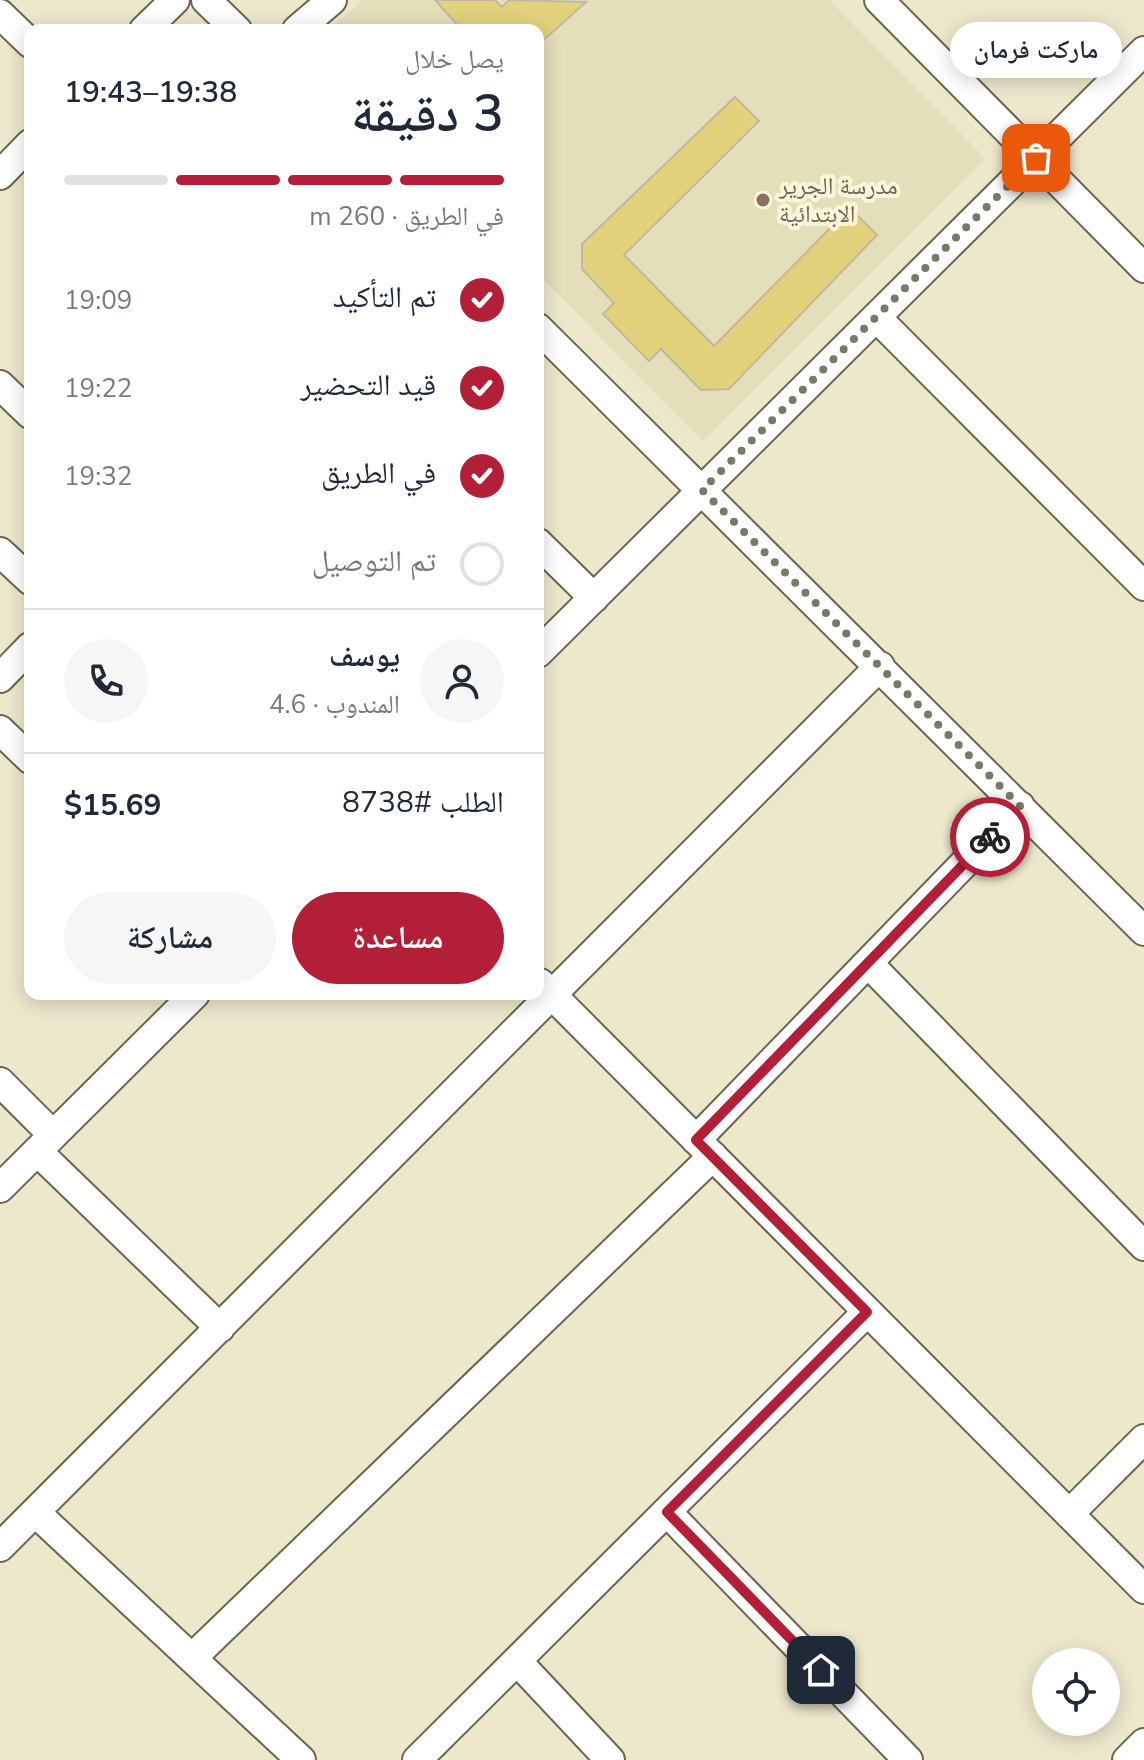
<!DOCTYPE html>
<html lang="ar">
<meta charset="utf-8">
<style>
:root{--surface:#fff;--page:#f6f6f7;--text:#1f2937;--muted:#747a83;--line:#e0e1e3;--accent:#b21f37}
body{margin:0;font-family:"Nunito Sans","Noto Naskh Arabic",sans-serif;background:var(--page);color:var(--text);direction:rtl;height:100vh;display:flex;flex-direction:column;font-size:30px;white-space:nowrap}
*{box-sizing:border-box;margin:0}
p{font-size:26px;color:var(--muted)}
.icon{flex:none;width:44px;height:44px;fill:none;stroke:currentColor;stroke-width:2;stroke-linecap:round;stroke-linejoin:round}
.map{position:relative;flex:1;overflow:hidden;direction:ltr}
.drawer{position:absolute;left:24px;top:24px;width:520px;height:976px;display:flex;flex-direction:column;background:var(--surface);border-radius:16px;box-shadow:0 4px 20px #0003;direction:rtl}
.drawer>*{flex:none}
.fabs{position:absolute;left:1032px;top:1648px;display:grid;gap:16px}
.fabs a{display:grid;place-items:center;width:88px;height:88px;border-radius:50%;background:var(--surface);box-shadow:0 4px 20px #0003;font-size:40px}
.pin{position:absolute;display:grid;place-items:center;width:68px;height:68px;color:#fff;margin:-34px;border-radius:16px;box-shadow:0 4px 12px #0006}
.courier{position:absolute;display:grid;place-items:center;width:80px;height:80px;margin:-40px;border:6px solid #b21f37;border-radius:50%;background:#fff;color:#222;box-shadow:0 2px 10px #0007}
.bubble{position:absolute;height:56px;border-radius:28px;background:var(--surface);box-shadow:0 4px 20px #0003;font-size:26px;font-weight:600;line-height:56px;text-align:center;direction:rtl}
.head em{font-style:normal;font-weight:600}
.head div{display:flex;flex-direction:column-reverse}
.head{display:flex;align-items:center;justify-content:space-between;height:136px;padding:0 40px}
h1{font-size:52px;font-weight:600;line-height:60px}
.bar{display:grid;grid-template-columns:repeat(4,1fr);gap:12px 8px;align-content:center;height:96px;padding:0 40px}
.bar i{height:10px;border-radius:6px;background:var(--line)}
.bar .current{background:var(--accent)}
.bar p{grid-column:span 4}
.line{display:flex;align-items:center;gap:20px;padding:0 40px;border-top:2px solid var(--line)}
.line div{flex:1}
.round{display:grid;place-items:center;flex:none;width:84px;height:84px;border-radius:42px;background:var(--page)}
ol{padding:0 40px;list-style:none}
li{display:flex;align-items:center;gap:24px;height:88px}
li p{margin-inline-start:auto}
li .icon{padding:8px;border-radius:50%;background:var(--accent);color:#fff;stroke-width:4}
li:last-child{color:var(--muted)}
li i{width:44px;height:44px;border:4px solid var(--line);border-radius:50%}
.action{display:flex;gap:16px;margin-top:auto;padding:16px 40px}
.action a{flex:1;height:92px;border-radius:48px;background:var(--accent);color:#fff;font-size:32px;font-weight:600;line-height:92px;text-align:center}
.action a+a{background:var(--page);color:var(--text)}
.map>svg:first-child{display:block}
.built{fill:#e4deba}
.building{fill:#e1d27b;stroke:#bfba9f;stroke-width:2}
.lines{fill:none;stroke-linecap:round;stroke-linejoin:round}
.minor-casing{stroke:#6a664d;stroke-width:32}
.minor{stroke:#fff;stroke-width:28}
.done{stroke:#7a7866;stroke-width:8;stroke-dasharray:0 14.4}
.route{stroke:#b21f37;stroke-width:10}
.education-dot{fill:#8d6e63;stroke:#faf6d9;stroke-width:3}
.labels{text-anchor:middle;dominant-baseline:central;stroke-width:8;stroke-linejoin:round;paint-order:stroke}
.education-label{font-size:24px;fill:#785e54;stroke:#faf6d9;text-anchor:start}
</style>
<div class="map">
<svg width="1144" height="1760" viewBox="0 0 1144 1760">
<rect width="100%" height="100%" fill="#ede8cc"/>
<!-- built -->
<path class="built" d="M363,0H829L985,158L703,442L538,274V30H329Z"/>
<!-- building -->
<path class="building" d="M435,0H495L502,7L509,0L586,2L538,45V30H462Z
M735,97L759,121L624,255L714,346L850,208L877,235L729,389L701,390L661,349L649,361L603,314L614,303L582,269V244Z"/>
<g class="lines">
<!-- minor casing -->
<g class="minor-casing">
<path id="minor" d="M206,0L237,30
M879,0L1144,268
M0,14L30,43
M144,30L175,0
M297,30L332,0
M0,175L30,144
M876,317L1144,586
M538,328L1144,931
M0,385L30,414
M538,543L594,598
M0,552L30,580
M538,653L1144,51
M0,678L30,647
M0,730L30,759
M868,963L1144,1246
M540,983L1144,1589
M0,1082L53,1135
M696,1140L1020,806
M37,1151L220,1328
M0,1188L195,994
M667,1512L908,1760
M36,1513L301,1760
M1069,1514L1144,1439
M0,1547L880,666
M193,1657L713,1156
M517,1661L610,1760
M417,1760L867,1312
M1127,1760L1144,1743"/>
</g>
<!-- minor -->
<use href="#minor" class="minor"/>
</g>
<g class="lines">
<!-- done -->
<path class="done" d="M990,837L1020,806L702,490L1036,158"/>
<!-- route -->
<path class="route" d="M821,1670L667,1512L867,1312L696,1140L990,837"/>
</g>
<!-- markers -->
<circle class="education-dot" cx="763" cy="200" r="8"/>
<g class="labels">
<!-- education labels -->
<g class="education-label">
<text x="779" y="186">مدرسة الجرير<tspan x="779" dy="28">الابتدائية</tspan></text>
</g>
</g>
</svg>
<div class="fabs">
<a><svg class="icon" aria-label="locate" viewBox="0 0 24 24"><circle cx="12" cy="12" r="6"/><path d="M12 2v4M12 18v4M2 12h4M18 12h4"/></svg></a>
</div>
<div class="pin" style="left:1036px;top:158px;background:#ea580c"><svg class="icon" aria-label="bag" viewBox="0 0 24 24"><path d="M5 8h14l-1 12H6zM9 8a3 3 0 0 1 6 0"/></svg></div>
<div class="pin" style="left:821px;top:1670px;background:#1f2937"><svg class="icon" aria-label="home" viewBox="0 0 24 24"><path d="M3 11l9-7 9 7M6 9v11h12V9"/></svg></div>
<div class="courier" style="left:990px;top:837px"><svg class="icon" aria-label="bike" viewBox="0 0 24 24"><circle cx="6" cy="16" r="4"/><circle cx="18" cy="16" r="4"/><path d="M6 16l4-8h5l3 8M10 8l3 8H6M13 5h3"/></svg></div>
<div class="bubble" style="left:950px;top:22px;width:172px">مارکت فرمان</div>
<section class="drawer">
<div class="head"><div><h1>3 دقيقة</h1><p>يصل خلال</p></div><em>19:38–19:43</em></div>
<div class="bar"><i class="current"></i><i class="current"></i><i class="current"></i><i></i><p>في الطريق · 260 m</p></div>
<ol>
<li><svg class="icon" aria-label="check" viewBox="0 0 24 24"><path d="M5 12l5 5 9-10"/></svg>تم التأكيد<p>19:09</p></li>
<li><svg class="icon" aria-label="check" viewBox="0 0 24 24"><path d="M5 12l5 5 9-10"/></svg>قيد التحضير<p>19:22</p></li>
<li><svg class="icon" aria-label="check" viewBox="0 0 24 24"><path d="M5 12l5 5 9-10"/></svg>في الطريق<p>19:32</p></li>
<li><i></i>تم التوصيل</li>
</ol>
<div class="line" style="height:144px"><a class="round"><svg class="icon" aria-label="person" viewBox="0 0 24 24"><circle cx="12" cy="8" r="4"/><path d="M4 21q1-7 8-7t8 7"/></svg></a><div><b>يوسف</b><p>المندوب · 4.6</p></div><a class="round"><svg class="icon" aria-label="phone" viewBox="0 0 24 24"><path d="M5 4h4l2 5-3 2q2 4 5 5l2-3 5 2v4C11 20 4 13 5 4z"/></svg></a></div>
<div class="line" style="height:104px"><div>الطلب #8738</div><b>$15.69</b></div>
<div class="action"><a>مساعدة</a><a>مشاركة</a></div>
</section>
</div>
